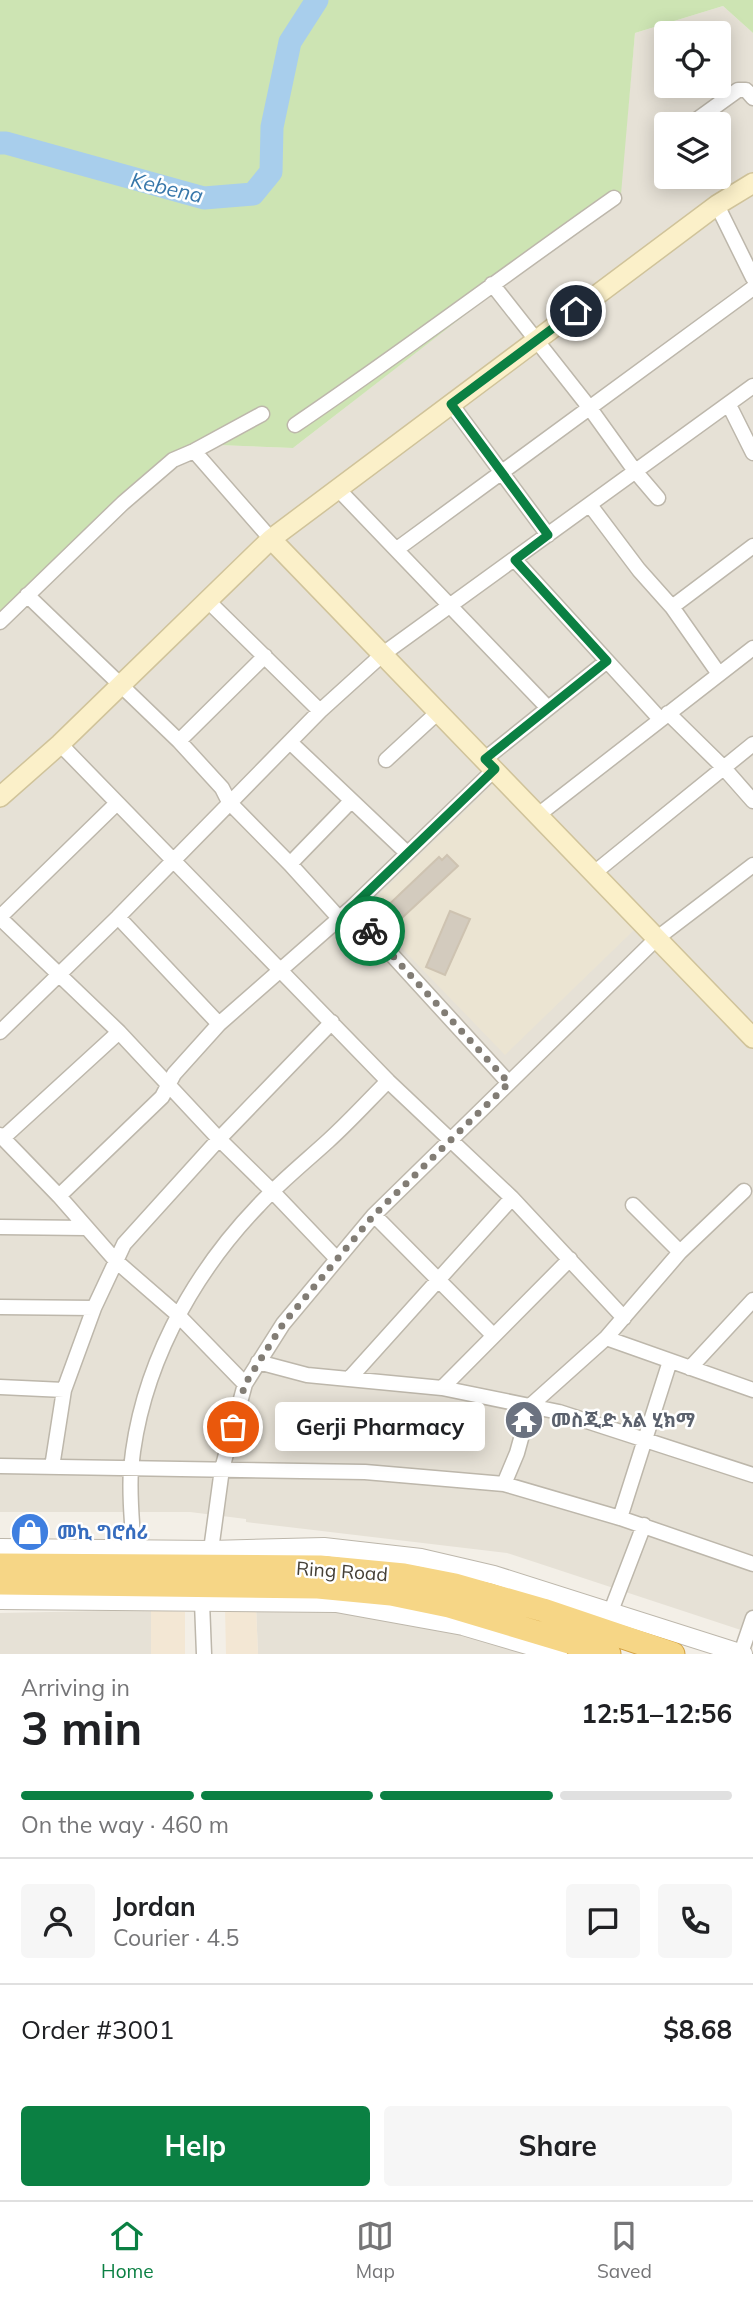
<!DOCTYPE html>
<meta charset="utf-8">
<style>
:root{--surface:#fff;--page:#f6f6f6;--text:#202124;--muted:#757577;--line:#e0e0e0;--accent:#0b8043}
body{margin:0;font-family:Mulish,"Noto Sans Ethiopic",sans-serif;background:var(--page);color:var(--text);height:100vh;display:flex;flex-direction:column;font-size:26px;white-space:nowrap}
*{box-sizing:border-box;margin:0}
p{font-size:23px;color:var(--muted)}
.icon{flex:none;width:38px;height:38px;fill:none;stroke:currentColor;stroke-width:2;stroke-linecap:round;stroke-linejoin:round}
.map{position:relative;height:1654px;overflow:hidden}
.drawer{display:flex;flex-direction:column;background:var(--surface);flex:1}
.drawer>*{flex:none}
.tools{position:absolute;left:654px;top:21px;display:grid;gap:14px}
.tools a{display:grid;place-items:center;width:77px;height:77px;border-radius:7px;background:var(--surface);box-shadow:0 4px 18px #0003;font-size:35px}
.pin{position:absolute;display:grid;place-items:center;width:60px;height:60px;color:#fff;margin:-30px;border:4px solid #fff;border-radius:50%;box-shadow:0 2px 7px #0007}
.courier{position:absolute;display:grid;place-items:center;width:70px;height:70px;margin:-35px;border:5px solid #0b8043;border-radius:50%;background:#fff;color:#222;box-shadow:0 2px 9px #0007}
.bubble{position:absolute;height:49px;border-radius:7px;background:var(--surface);box-shadow:0 4px 18px #0003;font-size:23px;font-weight:700;line-height:49px;text-align:center}
.head em{font-style:normal;font-weight:700}
.head div{display:flex;flex-direction:column-reverse}
.head{display:flex;align-items:center;justify-content:space-between;height:119px;padding:0 21px}
h1{font-size:46px;font-weight:700;line-height:52px}
.bar{display:grid;grid-template-columns:repeat(4,1fr);gap:10px 7px;align-content:center;height:84px;padding:0 21px}
.bar i{height:9px;border-radius:5px;background:var(--line)}
.bar .on{background:var(--accent)}
.bar p{grid-column:span 4}
.line{display:flex;align-items:center;gap:18px;padding:0 21px;border-top:2px solid var(--line)}
.line div{flex:1}
.round{display:grid;place-items:center;flex:none;width:74px;height:74px;border-radius:7px;background:var(--page)}
.primary-button{display:flex;gap:14px;margin-top:auto;padding:14px 21px}
.primary-button a{flex:1;height:80px;border-radius:7px;background:var(--accent);color:#fff;font-size:28px;font-weight:700;line-height:80px;text-align:center}
.primary-button a+a{background:var(--page);color:var(--text)}
.menu{display:flex;justify-content:space-around;align-items:center;height:98px;border-top:2px solid var(--line);background:var(--surface);font-size:19px;color:var(--muted)}
.menu a{display:grid;justify-items:center;gap:4px}
.menu .on{color:var(--accent)}
.map>svg:first-child{display:block}
.residential{fill:#e6e1d6;fill-rule:evenodd}
.commercial{fill:#f3e7d4}
.education{fill:#ebe4d2}
.green{fill:#cde4b3}
.lines{fill:none;stroke-linecap:round;stroke-linejoin:round}
.river{stroke:#a8ceec;stroke-width:23}
.building{fill:#d3cbbe;stroke:#cec3b1;stroke-width:2}
.minor-casing{stroke:#bdb7ab;stroke-width:17}
.tertiary-casing{stroke:#bdb7ab;stroke-width:20}
.secondary-casing{stroke:#d0c39a;stroke-width:22}
.trunk-casing{stroke:#d3a141;stroke-width:25}
.minor{stroke:#fff;stroke-width:14}
.tertiary{stroke:#fff;stroke-width:18}
.secondary{stroke:#fbf0c9;stroke-width:19}
.trunk{stroke:#f6d686;stroke-width:23}
.done{stroke:#827d75;stroke-width:7;stroke-dasharray:0 12.6}
.route{stroke:#0b8043;stroke-width:9}
.labels{text-anchor:middle;dominant-baseline:central;stroke-width:5;stroke-linejoin:round;paint-order:stroke}
.worship-label{font-size:19px;font-weight:bold;fill:#5b616d;stroke:#fff;text-anchor:start}
.shop-label{font-size:19px;font-weight:bold;fill:#366cbe;stroke:#fff;text-anchor:start}
.street-label{font-size:19px;fill:#454037;stroke:#fff}
.water-label{font-size:21px;font-style:italic;fill:#3777aa;stroke:#fff}
</style>
<div class="map">
<svg width="753" height="1654" viewBox="0 0 753 1654">
<rect width="100%" height="100%" fill="#f3efe7"/>
<!-- residential -->
<path class="residential" d="M723,6L753,33V1634L507,1553L246,1522V1519L190,1512H0V628L191,444L293,448L620,194L635,33ZM667,33H719V86H667ZM667,124H719V177H667Z
M327,1603L499,1633L569,1654H258L256,1606Z
M151,1610V1654H0V1613Z"/>
<!-- commercial -->
<path class="commercial" d="M256,1606L258,1654H226L225,1607Z
M151,1610L185,1612V1654H151Z"/>
<!-- education -->
<path class="education" d="M495,782L635,929L505,1055L364,909Z"/>
<!-- green -->
<path class="green" d="M0,0H753V33L723,6L635,33L621,194L293,448L191,444L0,628Z"/>
<g class="lines">
<!-- river -->
<path class="river" d="M0,143H6L204,198L253,194L271,172L272,127L290,42L317,0"/>
</g>
<!-- building -->
<path class="building" d="M447,855L458,866L391,928L381,917L385,913L382,911L439,857L442,860Z
M450,911L470,919L445,975L426,967Z"/>
<g class="lines">
<!-- minor casing -->
<g class="minor-casing">
<path id="minor" d="M691,124L738,90H746L753,98
M717,205L753,278
M492,284L589,407L635,471L658,498
M451,404L548,535
M729,405L753,453
M295,425C403,352 507,273 614,198
M194,451L271,539
M337,488L548,708
M590,505L639,570L672,607L753,546
M397,549L753,288
M515,560L660,719
M27,595L179,741L222,788L229,802L290,864L339,918
M207,600L320,711
M672,607L719,674
M0,622L123,503L173,460L194,451L262,414
M668,713L723,767L753,801
M179,741L265,656
M291,743L407,853
M60,744L388,1081L512,1198L624,1318
M485,759L607,661
M386,760L437,713
M538,815L753,648
M290,864L351,801
M594,873L753,744
M350,909L509,1083
M0,917L117,803
M118,917L219,1024
M0,918L119,1032L219,1139L273,1192L337,1259
M0,1032L118,917L320,711L383,654L753,386
M0,1135L59,1196L116,1261L177,1314L245,1384
M3,1138L119,1032
M59,1196L162,1097L174,1074L219,1024L350,909L495,769
M633,1205L680,1252
M374,1215L493,1335
M0,1227L86,1228
M0,1307L94,1308
M606,1338L680,1252L744,1191
M258,1362L307,1375L442,1388L559,1412L753,1475
M690,1368L753,1300
M349,1379L512,1198
M0,1387L64,1390
M442,1388L570,1259
M0,1466L365,1472L504,1484L620,1518L753,1564
M52,1467L64,1390L94,1308L124,1244L219,1139L332,1022
M504,1484L517,1453L530,1406L606,1338L753,1390
M620,1518L670,1361
M134,1549C132,1522 129,1496 131,1469C140,1370 190,1277 258,1206C279,1183 305,1162 328,1141C349,1122 368,1101 388,1081
M211,1550L222,1469L245,1384L283,1324L374,1215L656,939L753,865
M202,1602L204,1654
M611,1611L644,1525
M741,1653L753,1618"/>
</g>
<!-- tertiary casing -->
<g class="tertiary-casing">
<path id="tertiary" d="M0,1548L211,1550L324,1547L421,1558L494,1575L743,1654
M0,1600L336,1603L463,1626L558,1654"/>
</g>
<!-- secondary casing -->
<g class="secondary-casing">
<path id="secondary" d="M271,539L753,1038
M0,797L60,744L271,539L717,205L753,183"/>
</g>
<!-- trunk casing -->
<g class="trunk-casing">
<path id="trunk" d="M0,1565L320,1567L404,1575L455,1585L543,1610L673,1654
M0,1583L318,1587L391,1594L449,1606L609,1654"/>
</g>
<!-- minor -->
<use href="#minor" class="minor"/>
<!-- tertiary -->
<use href="#tertiary" class="tertiary"/>
<!-- secondary -->
<use href="#secondary" class="secondary"/>
<!-- trunk -->
<use href="#trunk" class="trunk"/>
</g>
<g class="lines">
<!-- done -->
<path class="done" d="M233,1427L245,1384L283,1324L374,1215L509,1083L370,931"/>
<!-- route -->
<path class="route" d="M370,931L350,909L495,769L485,759L607,661L515,560L548,535L451,404L576,311"/>
</g>
<!-- icons -->
<defs>
<g id="temple-disc" transform="scale(2.0125)"><circle r="9.5" fill="#6b7280" stroke="#fff"/><path d="M0-6L5-2H3V0L6.5 2.5H4V6H1.5V3h-3V6H-4V2.5H-6.5L-3 0V-2H-5Z" fill="#fff"/></g>
<g id="shop-disc" transform="scale(2.0125)"><circle r="9.5" fill="#3f7fe0" stroke="#fff"/><path d="M-5-2.5h2.3a2.7 3.5 0 0 1 5.4 0H5L5.5 6h-11ZM-1.5-2.5h3a1.5 2.3 0 0 0-3 0Z" fill="#fff"/></g>
</defs>
<g fill-rule="evenodd">
<use href="#temple-disc" x="524" y="1420"/>
<use href="#shop-disc" x="30" y="1532"/>
</g>
<g class="labels">
<!-- worship labels -->
<g class="worship-label">
<text x="551" y="1420">መስጂድ አል ሂክማ</text>
</g>
<!-- shop labels -->
<g class="shop-label">
<text x="57" y="1532">መኪ ግሮሰሪ</text>
</g>
<!-- street labels -->
<g class="street-label">
<text transform="translate(342 1571) rotate(4)">Ring Road</text>
</g>
<!-- water labels -->
<g class="water-label">
<text transform="translate(167 187) rotate(13)">Kebena</text>
</g>
</g>
</svg>
<div class="tools">
<a><svg class="icon" aria-label="locate" viewBox="0 0 24 24"><circle cx="12" cy="12" r="6"/><path d="M12 2v4M12 18v4M2 12h4M18 12h4"/></svg></a>
<a><svg class="icon" aria-label="layers" viewBox="0 0 24 24"><path d="M12 4l9 5-9 5-9-5zM3 14l9 5 9-5"/></svg></a>
</div>
<div class="pin" style="left:233px;top:1427px;background:#ea580c"><svg class="icon" aria-label="bag" viewBox="0 0 24 24"><path d="M5 8h14l-1 12H6zM9 8a3 3 0 0 1 6 0"/></svg></div>
<div class="pin" style="left:576px;top:311px;background:#1f2937"><svg class="icon" aria-label="home" viewBox="0 0 24 24"><path d="M3 11l9-7 9 7M6 9v11h12V9"/></svg></div>
<div class="courier" style="left:370px;top:931px"><svg class="icon" aria-label="bike" viewBox="0 0 24 24"><circle cx="6" cy="16" r="4"/><circle cx="18" cy="16" r="4"/><path d="M6 16l4-8h5l3 8M10 8l3 8H6M13 5h3"/></svg></div>
<div class="bubble" style="left:275px;top:1402px;width:210px">Gerji Pharmacy</div>
</div>
<section class="drawer">
<div class="head"><div><h1>3 min</h1><p>Arriving in</p></div><em>12:51–12:56</em></div>
<div class="bar"><i class="on"></i><i class="on"></i><i class="on"></i><i></i><p>On the way · 460 m</p></div>
<div class="line" style="height:126px"><a class="round"><svg class="icon" aria-label="person" viewBox="0 0 24 24"><circle cx="12" cy="8" r="4"/><path d="M4 21q1-7 8-7t8 7"/></svg></a><div><b>Jordan</b><p>Courier · 4.5</p></div><a class="round"><svg class="icon" aria-label="chat" viewBox="0 0 24 24"><path d="M4 5h16v11H9l-5 4z"/></svg></a><a class="round"><svg class="icon" aria-label="phone" viewBox="0 0 24 24"><path d="M5 4h4l2 5-3 2q2 4 5 5l2-3 5 2v4C11 20 4 13 5 4z"/></svg></a></div>
<div class="line" style="height:91px"><div>Order #3001</div><b>$8.68</b></div>
<div class="primary-button"><a>Help</a><a>Share</a></div>
</section>
<nav class="menu">
<a class="on"><svg class="icon" aria-label="home" viewBox="0 0 24 24"><path d="M3 11l9-7 9 7M6 9v11h12V9"/></svg>Home</a>
<a><svg class="icon" aria-label="map" viewBox="0 0 24 24"><path d="M3 6l6-2 6 2 6-2v14l-6 2-6-2-6 2zM9 4v14M15 6v14"/></svg>Map</a>
<a><svg class="icon" aria-label="saved" viewBox="0 0 24 24"><path d="M7 4h10v16l-5-4-5 4z"/></svg>Saved</a>
</nav>
